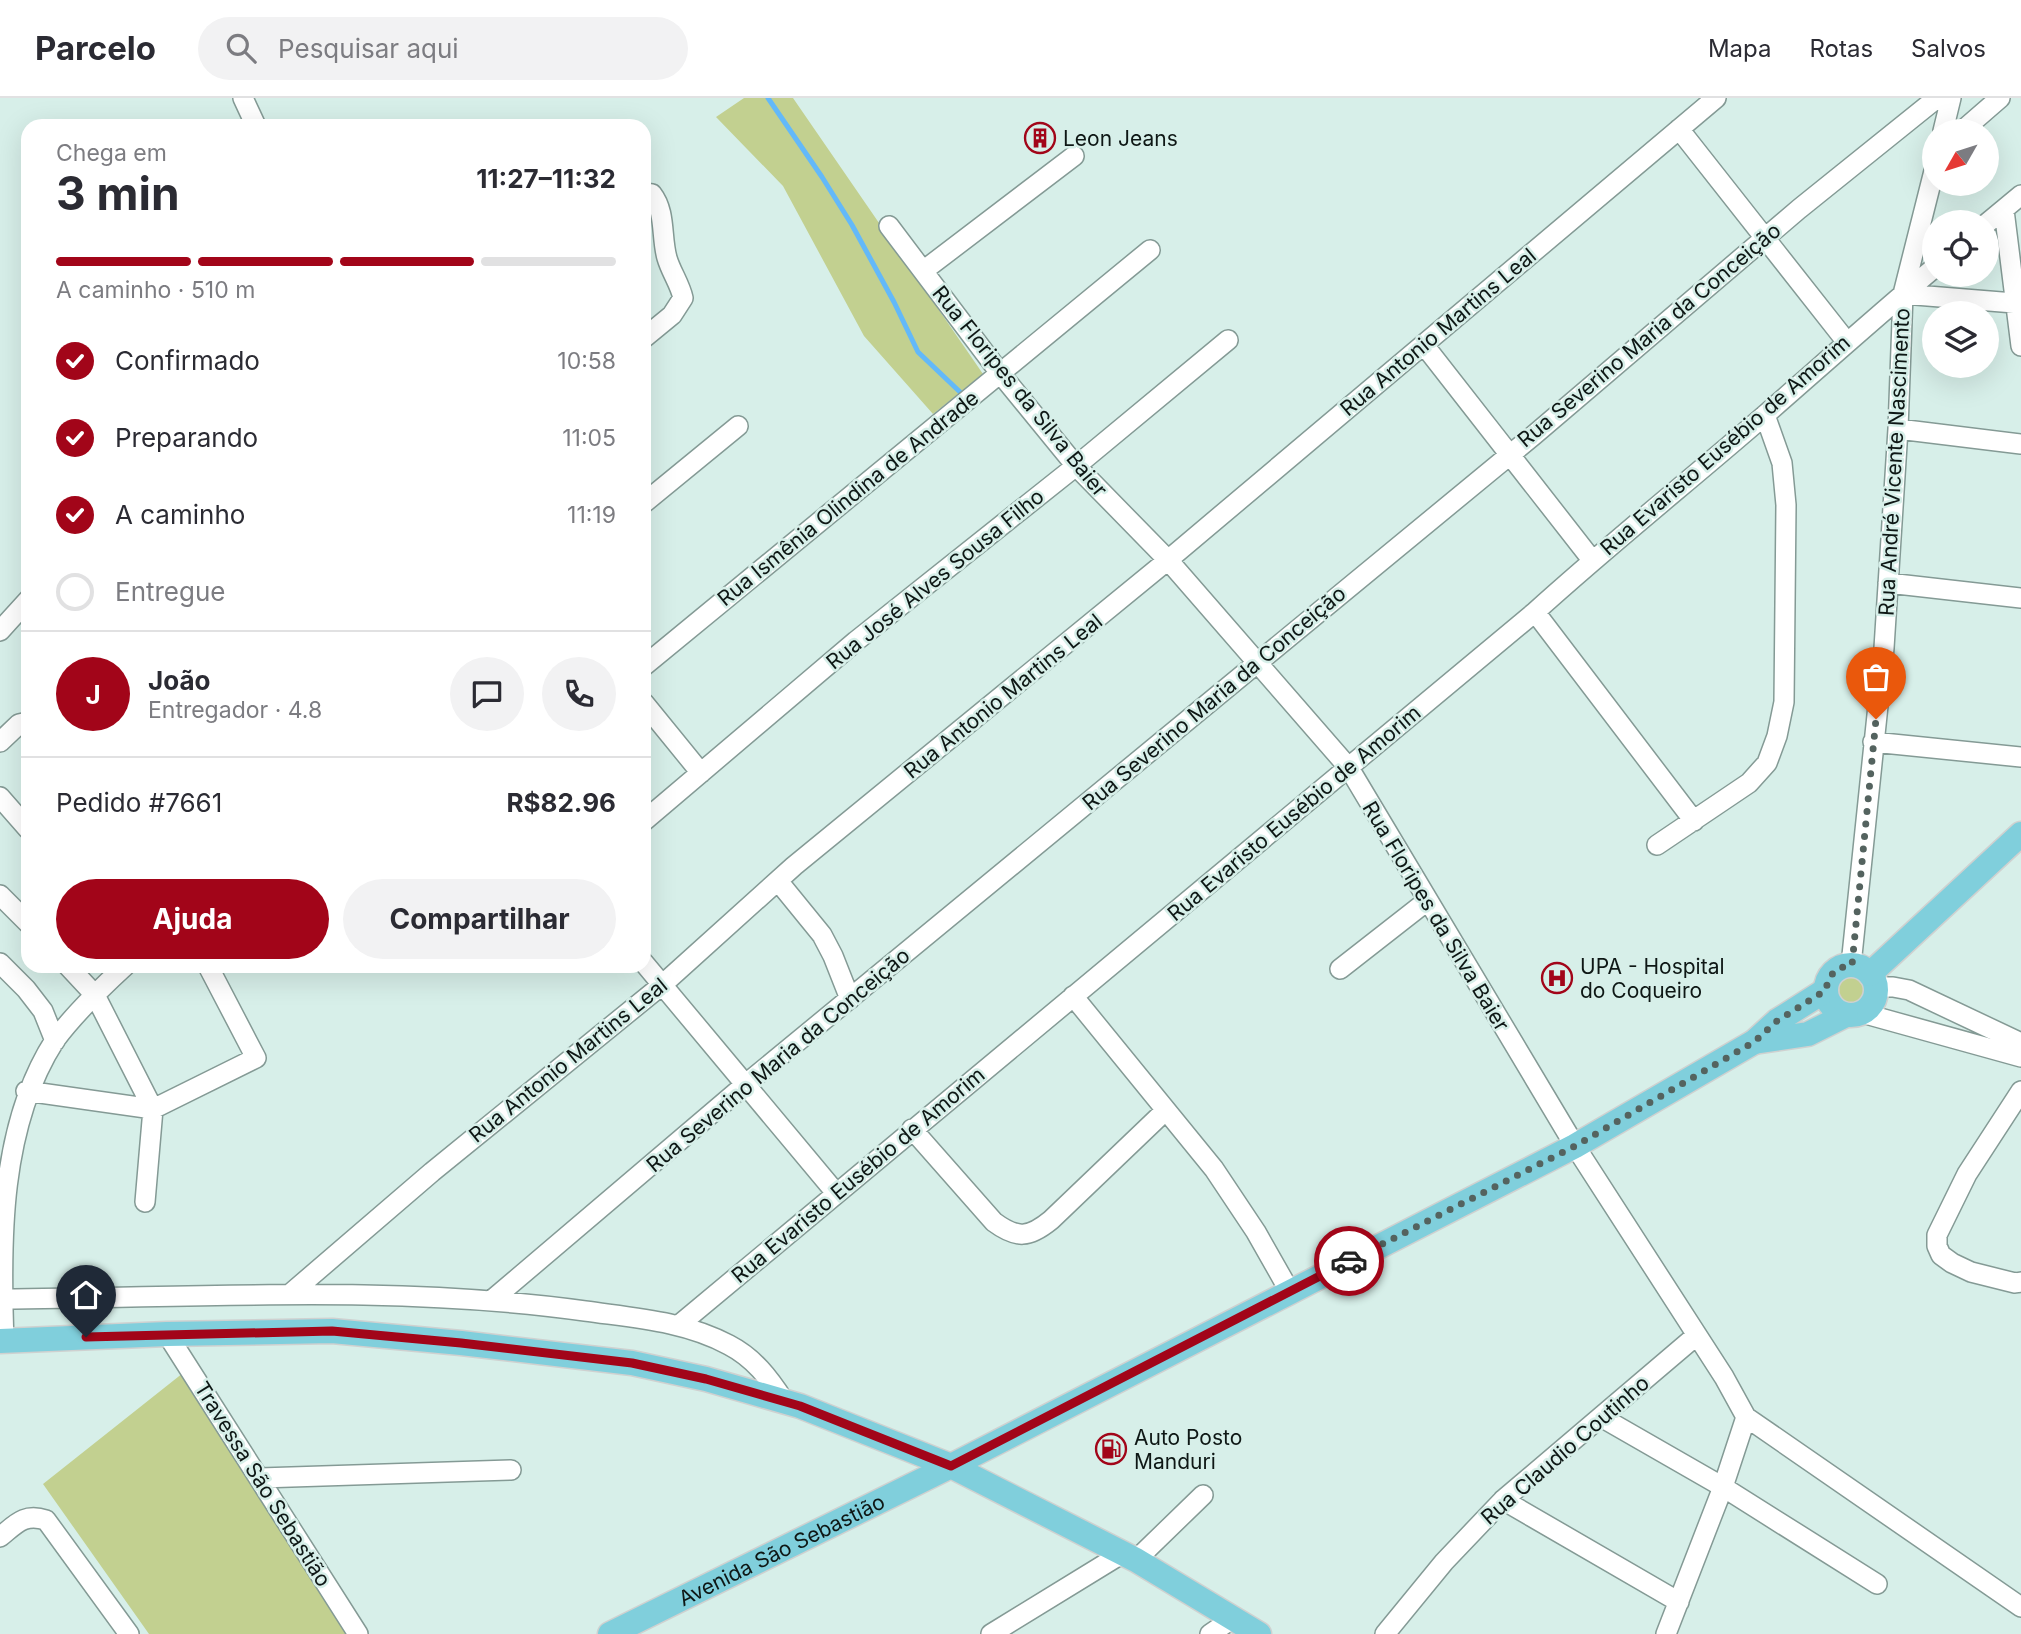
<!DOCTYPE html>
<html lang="pt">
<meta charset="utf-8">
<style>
:root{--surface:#fff;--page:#f2f2f3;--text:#2b2b33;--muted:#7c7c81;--line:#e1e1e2;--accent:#a20519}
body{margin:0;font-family:Inter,sans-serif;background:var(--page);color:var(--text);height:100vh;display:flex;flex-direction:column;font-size:26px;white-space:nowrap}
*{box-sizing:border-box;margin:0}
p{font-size:23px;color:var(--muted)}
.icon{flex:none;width:38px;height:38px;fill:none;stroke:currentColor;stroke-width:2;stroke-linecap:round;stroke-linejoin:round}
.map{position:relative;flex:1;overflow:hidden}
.side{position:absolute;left:21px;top:21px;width:630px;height:854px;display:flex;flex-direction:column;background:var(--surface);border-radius:21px;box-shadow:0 7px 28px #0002}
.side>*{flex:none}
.needle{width:46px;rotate:231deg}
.controls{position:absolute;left:1922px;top:21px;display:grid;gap:14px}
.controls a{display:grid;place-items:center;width:77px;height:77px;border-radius:50%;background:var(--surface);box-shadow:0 7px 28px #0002;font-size:35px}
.pin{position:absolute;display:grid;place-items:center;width:60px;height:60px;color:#fff;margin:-72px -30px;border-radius:50% 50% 50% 0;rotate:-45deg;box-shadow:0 0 7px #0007}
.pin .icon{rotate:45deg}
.courier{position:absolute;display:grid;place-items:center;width:70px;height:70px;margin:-35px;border:5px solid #a20519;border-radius:50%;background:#fff;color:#222;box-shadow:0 2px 9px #0007}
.summary em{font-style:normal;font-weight:700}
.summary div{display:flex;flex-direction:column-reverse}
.summary{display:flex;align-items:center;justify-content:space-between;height:119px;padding:0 35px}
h1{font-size:46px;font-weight:700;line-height:52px}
.bar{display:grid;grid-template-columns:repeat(4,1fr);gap:10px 7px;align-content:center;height:84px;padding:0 35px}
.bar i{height:9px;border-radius:5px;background:var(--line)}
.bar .on{background:var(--accent)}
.bar p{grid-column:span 4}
.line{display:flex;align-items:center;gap:18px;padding:0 35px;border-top:2px solid var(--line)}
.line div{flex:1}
.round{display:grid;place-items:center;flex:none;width:74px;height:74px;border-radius:37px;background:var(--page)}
ol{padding:0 35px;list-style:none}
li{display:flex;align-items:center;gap:21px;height:77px}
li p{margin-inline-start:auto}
li .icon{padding:7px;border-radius:50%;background:var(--accent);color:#fff;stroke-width:4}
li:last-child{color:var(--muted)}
li i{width:38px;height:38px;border:4px solid var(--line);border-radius:50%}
.primary-button{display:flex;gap:14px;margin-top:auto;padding:14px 35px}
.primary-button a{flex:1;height:80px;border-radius:42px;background:var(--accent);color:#fff;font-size:28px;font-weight:700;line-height:80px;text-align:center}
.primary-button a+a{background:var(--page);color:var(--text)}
header{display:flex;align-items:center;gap:42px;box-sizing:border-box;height:98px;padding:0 35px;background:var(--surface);border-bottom:2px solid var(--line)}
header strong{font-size:33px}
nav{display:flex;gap:38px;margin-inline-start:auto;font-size:24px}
.search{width:490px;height:63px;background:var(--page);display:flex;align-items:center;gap:18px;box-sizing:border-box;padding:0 24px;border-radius:38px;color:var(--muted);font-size:26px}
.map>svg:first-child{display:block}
.green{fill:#c2d090}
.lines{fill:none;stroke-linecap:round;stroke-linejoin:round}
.stream{stroke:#63b9f9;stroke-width:5}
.minor-casing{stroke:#849a95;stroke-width:22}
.major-casing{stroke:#cfd1d0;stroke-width:27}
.minor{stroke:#fff;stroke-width:19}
.major{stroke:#80cfdc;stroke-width:24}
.done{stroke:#54635f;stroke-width:7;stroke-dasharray:0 12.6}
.route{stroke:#a20519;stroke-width:9}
.labels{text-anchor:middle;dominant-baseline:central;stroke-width:5;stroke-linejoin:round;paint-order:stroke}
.poi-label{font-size:21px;fill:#0e1715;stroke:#d7efe9;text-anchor:start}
.street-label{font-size:21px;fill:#0e1715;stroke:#d7efe9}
</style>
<header>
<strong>Parcelo</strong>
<div class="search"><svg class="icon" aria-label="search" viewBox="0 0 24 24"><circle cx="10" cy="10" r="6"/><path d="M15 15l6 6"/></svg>Pesquisar aqui</div>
<nav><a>Mapa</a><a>Rotas</a><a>Salvos</a></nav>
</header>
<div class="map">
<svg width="2021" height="1536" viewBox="0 0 2021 1536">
<rect width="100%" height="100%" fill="#d7efe9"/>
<!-- green -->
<path class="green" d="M744,0H793L983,276L933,316L864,238L783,88L716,19Z
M1832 893a18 18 0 1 1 36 0a18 18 0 1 1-36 0Z
M183,1275L349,1536H149L43,1386Z"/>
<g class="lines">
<!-- stream -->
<path class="stream" d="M768,0L822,79L852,127L894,204L918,254L960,294"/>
<!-- minor casing -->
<g class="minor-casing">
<path id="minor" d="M243,0L256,28
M1679,31L1846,243
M1943,33L1951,0
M1962,33L2000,0
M644,95L652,96C666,114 661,139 667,160C671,174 680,186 683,200L672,217L644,240
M2004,112L2021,248
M1986,126L2021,97
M889,128L1000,275L1076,368L1168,462L1349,670L1575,1048L1724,1279L1746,1319L2021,1509
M923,173L1074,58
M1903,196L2014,205
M1424,247L1592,462
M1898,331L2021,346
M644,405L738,328
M1888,485L2021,500
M1535,514L1694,723
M0,533L28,502
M644,568L1150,152
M644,605L701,675
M0,644L19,626L28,624
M1873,644L2021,659
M0,699L28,731
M644,723L856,543L1076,368L1228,242
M1657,747L1749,685L1767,665L1777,638L1784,604L1786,407L1782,365L1765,317
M778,783L822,837L833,858L850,901
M0,797L28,825
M0,865L26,891L43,913L55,943
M644,865L836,1095
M1851,867L1884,550L1898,331L1903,196L1934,73
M68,868L95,897L153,1011L145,1104
M1340,871L1427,803
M1876,889H1893L1909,892L2021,945
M1073,898L1214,1071L1256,1134L1290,1194
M1862,915L2021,959
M26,993L153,1011L256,960L208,868
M2021,993L1967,1076L1937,1137V1148L1941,1157L1952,1165L1971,1174L2015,1185L2021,1184
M912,1031L994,1124C1017,1141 1029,1140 1051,1122L1166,1012
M290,1196L432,1074L662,887L794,768L1168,462L1716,0
M2,1201C196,1200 391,1186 585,1213C634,1220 684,1223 729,1247C754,1260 769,1280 784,1303
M492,1202L746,986L1534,337L1799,111L1937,0
M679,1227L1535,514C1610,446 1689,383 1765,317C1821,268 1877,218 1934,170
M167,1236L358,1536
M4,1243C0,1142 0,1027 55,942C75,915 100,891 125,868
M1601,1319L1723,1389L1877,1486
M260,1380L511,1372
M1503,1402L1679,1504
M0,1439C16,1426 24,1415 46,1422L129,1536
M1136,1462L1203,1397
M991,1536L1123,1455
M1210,1536L1232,1521
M1385,1536L1444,1464L1503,1402L1697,1237
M1666,1536L1723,1389L1746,1319"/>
</g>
<!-- major casing -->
<g class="major-casing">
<g id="major">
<circle cx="1851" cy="892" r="25"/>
<path d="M1870,876L2021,736"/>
<path d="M1754,944L1808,936L1846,917"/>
<path d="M0,1243L167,1236L332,1233L461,1245L632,1265L706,1281L800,1308L951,1368L1136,1462L1259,1536"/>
<path id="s1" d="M610,1536L951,1368L1575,1048L1754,944L1777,923L1826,892"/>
</g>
</g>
<!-- minor -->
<use href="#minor" class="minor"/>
<!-- major -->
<use href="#major" class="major"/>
</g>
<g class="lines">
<!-- done -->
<path class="done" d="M1349,1163L1575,1048L1754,944L1777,923L1826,892C1828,877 1836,869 1852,867L1876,621"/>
<!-- route -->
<path class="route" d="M86,1239L332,1233L461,1245L632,1265L706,1281L800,1308L951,1368L1349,1163"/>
</g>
<!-- icons -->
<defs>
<g id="building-ring" transform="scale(1.575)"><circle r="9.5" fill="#d7efe9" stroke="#a20519" stroke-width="1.5"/><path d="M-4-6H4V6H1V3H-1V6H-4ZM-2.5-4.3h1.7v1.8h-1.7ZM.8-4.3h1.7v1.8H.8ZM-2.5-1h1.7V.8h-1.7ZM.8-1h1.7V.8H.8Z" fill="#a20519"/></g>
<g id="hospital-ring" transform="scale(1.575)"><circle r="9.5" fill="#d7efe9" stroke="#a20519" stroke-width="1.5"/><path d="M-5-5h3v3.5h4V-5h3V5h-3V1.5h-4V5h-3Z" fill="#a20519"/></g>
<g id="fuel-ring" transform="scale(1.575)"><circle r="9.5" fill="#d7efe9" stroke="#a20519" stroke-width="1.5"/><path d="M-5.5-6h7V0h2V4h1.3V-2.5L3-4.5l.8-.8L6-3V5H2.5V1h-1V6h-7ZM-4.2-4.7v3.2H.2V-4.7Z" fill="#a20519"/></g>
</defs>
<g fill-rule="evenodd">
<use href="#building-ring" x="1040" y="40"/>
<use href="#hospital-ring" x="1557" y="880"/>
<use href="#fuel-ring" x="1111" y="1351"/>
</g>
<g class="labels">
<!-- poi labels -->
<g class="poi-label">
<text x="1063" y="40">Leon Jeans</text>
<text x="1580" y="868">UPA - Hospital<tspan x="1580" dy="24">do Coqueiro</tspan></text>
<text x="1134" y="1339">Auto Posto<tspan x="1134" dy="24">Manduri</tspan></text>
</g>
<!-- street labels -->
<g class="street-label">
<text transform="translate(1438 234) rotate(-40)">Rua Antonio Martins Leal</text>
<text transform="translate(1649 237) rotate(-40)">Rua Severino Maria da Conceição</text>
<text transform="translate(1020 293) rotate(51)">Rua Floripes da Silva Baier</text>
<text transform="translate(1725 347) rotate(-41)">Rua Evaristo Eusébio de Amorim</text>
<text transform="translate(1894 364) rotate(-87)">Rua André Vicente Nascimento</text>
<text transform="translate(848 400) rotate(-39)">Rua Ismênia Olindina de Andrade</text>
<text transform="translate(935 481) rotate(-39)">Rua José Alves Sousa Filho</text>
<text transform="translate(1003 598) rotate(-39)">Rua Antonio Martins Leal</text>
<text transform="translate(1214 600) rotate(-40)">Rua Severino Maria da Conceição</text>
<text transform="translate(1294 715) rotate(-40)">Rua Evaristo Eusébio de Amorim</text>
<text transform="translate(1436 818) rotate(59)">Rua Floripes da Silva Baier</text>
<text transform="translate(568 962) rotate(-39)">Rua Antonio Martins Leal</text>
<text transform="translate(778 962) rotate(-40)">Rua Severino Maria da Conceição</text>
<text transform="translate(858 1077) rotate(-40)">Rua Evaristo Eusébio de Amorim</text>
<text transform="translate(1565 1352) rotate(-41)">Rua Claudio Coutinho</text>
<text transform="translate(263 1386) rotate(58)">Travessa São Sebastião</text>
<text stroke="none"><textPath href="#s1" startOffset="191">Avenida São Sebastião</textPath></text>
</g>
</g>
</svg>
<div class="controls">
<a><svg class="needle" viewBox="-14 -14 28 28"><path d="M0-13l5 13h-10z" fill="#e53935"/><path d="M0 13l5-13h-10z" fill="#7c7c81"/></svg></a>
<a><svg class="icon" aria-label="locate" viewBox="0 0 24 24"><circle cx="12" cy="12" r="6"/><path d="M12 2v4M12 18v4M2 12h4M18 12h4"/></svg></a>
<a><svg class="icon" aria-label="layers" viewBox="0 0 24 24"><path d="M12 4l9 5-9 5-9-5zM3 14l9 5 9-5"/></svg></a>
</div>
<div class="pin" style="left:1876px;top:621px;background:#ea580c"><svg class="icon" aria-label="bag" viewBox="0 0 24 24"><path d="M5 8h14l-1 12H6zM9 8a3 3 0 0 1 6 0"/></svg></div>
<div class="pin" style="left:86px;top:1239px;background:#1f2937"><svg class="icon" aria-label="home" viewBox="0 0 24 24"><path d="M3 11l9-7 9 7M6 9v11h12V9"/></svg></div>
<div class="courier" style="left:1349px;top:1163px"><svg class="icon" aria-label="car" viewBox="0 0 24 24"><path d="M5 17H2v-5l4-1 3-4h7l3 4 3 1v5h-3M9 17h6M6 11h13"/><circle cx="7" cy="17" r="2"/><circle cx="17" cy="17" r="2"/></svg></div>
<section class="side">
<div class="summary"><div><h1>3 min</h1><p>Chega em</p></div><em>11:27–11:32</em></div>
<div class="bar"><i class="on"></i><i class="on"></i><i class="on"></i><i></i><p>A caminho · 510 m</p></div>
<ol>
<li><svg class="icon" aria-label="check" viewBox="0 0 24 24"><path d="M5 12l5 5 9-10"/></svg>Confirmado<p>10:58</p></li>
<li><svg class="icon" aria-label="check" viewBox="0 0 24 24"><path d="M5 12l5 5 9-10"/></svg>Preparando<p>11:05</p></li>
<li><svg class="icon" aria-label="check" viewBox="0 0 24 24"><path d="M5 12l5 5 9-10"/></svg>A caminho<p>11:19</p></li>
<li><i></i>Entregue</li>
</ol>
<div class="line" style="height:126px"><b class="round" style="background:var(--accent);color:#fff">J</b><div><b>João</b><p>Entregador · 4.8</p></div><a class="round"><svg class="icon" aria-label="chat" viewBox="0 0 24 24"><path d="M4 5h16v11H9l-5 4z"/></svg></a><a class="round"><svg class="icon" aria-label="phone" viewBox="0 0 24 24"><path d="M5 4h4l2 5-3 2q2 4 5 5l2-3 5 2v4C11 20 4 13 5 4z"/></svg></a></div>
<div class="line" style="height:91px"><div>Pedido #7661</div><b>R$82.96</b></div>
<div class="primary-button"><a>Ajuda</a><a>Compartilhar</a></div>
</section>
</div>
